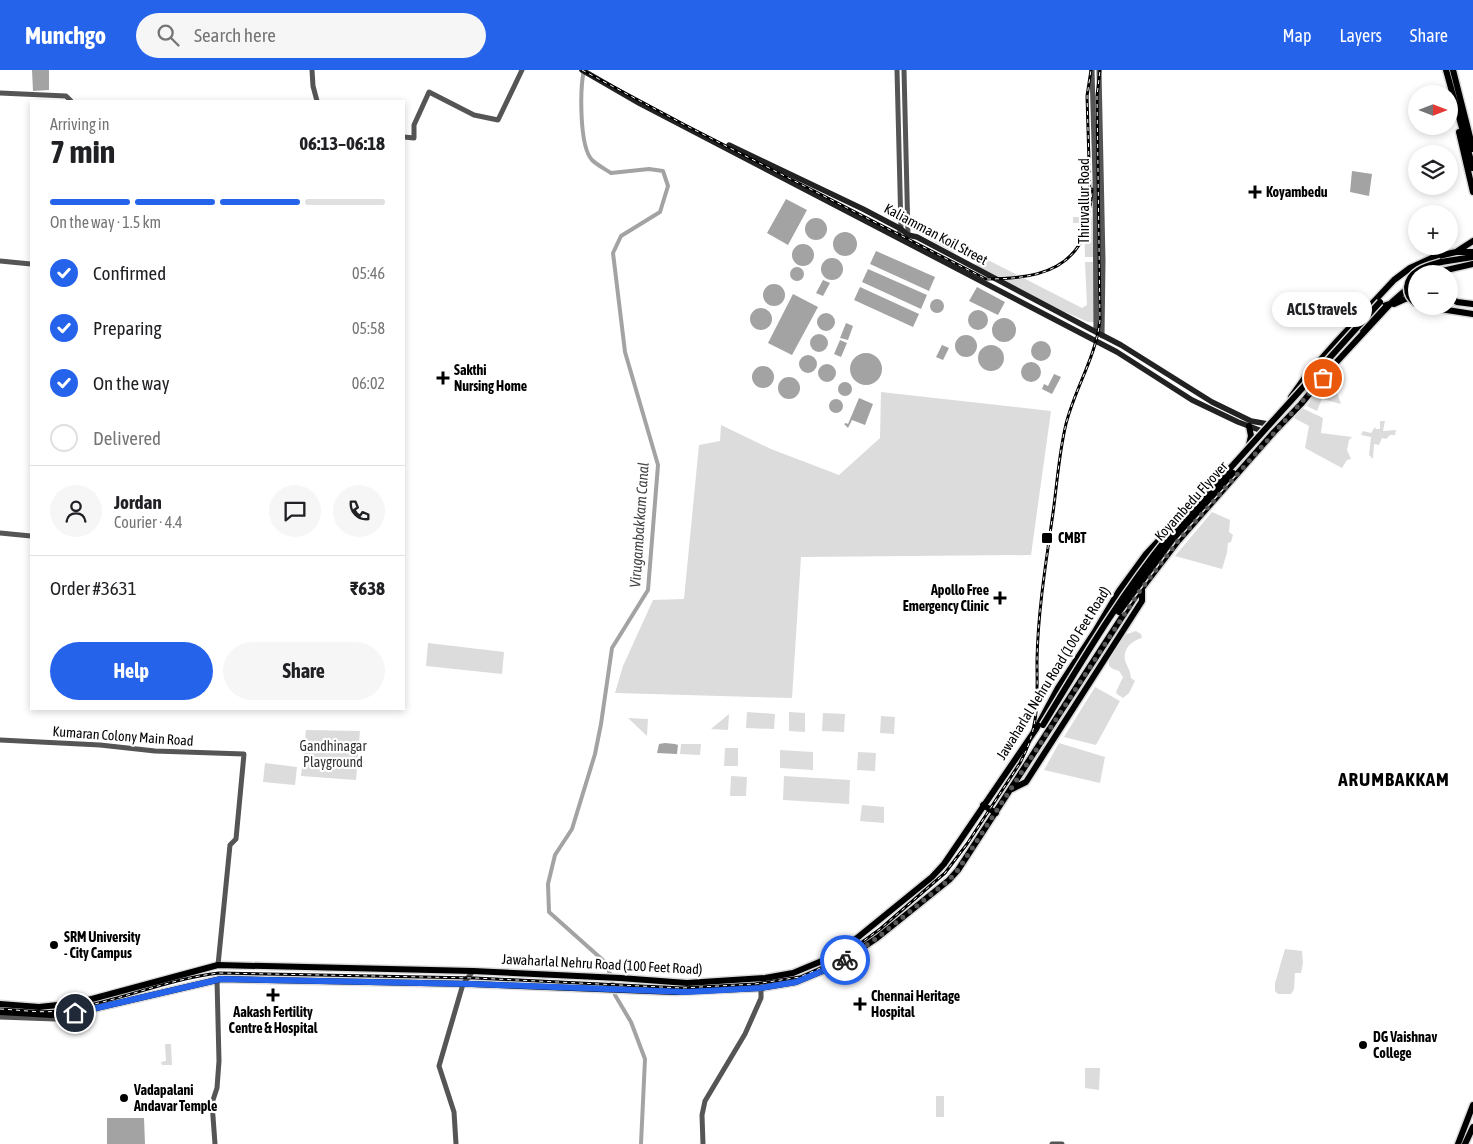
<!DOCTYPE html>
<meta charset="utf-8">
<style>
:root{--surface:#fff;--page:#f6f6f6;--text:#202124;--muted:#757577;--line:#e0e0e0;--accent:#2563eb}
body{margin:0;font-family:"Asap Condensed",sans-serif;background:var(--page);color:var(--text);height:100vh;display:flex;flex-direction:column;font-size:19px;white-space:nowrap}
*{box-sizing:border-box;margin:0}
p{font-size:16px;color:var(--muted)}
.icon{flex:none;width:28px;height:28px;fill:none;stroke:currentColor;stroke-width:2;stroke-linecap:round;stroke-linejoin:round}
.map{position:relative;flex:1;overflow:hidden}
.details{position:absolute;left:30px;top:30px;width:375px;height:610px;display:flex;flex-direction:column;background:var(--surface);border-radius:0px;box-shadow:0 2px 8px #0003}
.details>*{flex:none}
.needle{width:32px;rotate:90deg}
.controls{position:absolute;left:1408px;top:15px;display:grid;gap:10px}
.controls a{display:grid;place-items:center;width:50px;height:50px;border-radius:50%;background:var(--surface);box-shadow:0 2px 8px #0003;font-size:25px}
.pin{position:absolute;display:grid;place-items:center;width:42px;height:42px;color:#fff;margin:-21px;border:2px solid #fff;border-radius:50%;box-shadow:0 1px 5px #0007}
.courier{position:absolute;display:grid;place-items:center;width:50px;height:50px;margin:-25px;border:4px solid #2563eb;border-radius:50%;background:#fff;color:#222;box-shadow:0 1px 6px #0007}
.bubble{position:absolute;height:35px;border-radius:18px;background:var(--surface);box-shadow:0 2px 8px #0003;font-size:16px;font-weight:700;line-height:35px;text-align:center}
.summary em{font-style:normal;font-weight:700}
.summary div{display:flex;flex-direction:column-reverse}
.summary{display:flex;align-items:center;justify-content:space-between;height:85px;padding:0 20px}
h1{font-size:32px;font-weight:700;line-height:38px}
.bar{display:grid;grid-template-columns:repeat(4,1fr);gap:8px 5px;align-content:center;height:60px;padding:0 20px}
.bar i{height:6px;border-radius:4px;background:var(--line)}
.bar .on{background:var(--accent)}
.bar p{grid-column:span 4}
.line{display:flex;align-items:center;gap:12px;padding:0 20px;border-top:1px solid var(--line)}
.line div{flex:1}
.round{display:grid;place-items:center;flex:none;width:52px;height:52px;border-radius:26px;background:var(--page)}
ol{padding:0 20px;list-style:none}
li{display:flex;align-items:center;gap:15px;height:55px}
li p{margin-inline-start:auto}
li .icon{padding:5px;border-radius:50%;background:var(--accent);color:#fff;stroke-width:4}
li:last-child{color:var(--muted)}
li i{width:28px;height:28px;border:2px solid var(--line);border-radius:50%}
.action{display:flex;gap:10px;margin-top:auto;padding:10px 20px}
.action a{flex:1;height:58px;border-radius:30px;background:var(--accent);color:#fff;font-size:20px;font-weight:700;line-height:58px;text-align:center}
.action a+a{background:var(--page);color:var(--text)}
header{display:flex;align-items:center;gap:30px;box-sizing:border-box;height:70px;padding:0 25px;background:var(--accent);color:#fff}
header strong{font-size:24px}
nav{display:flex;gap:28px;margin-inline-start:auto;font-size:18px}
.search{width:350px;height:45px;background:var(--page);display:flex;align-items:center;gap:12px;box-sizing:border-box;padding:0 18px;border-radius:28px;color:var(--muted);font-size:19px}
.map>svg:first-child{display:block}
.green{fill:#dcdcdc}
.water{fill:#a3a3a3}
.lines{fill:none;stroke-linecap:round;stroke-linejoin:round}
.canal{stroke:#a3a3a3;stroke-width:4}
.primary-casing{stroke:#dbdbdb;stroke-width:9}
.tertiary{stroke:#555;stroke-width:5}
.secondary{stroke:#222;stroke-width:5.5}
.primary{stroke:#000;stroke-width:6}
.rail-casing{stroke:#000;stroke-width:3}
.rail{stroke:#fff;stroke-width:1;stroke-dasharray:4;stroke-linecap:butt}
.primary-bridge-casing{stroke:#dbdbdb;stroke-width:9;stroke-linecap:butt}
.primary-bridge{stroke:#000;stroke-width:6}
.done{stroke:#595959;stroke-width:5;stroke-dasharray:0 9}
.route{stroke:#2563eb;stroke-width:6}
.poi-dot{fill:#000;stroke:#fff;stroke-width:2}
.labels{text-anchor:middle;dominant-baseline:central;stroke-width:4.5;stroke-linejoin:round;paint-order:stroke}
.poi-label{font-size:14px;font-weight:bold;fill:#000;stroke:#fff;text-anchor:start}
.street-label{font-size:14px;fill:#000;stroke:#fff}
.park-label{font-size:14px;fill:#333;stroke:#fff}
.water-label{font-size:15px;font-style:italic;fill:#444;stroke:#fff}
.district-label{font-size:19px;font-weight:bold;letter-spacing:1px;fill:#000;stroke:#fff}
</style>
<header>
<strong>Munchgo</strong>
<div class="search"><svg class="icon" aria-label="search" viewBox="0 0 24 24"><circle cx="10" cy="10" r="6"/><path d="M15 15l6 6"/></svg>Search here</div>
<nav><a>Map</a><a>Layers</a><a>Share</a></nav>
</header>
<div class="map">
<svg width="1473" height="1074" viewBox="0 0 1473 1074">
<rect width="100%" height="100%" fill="#fff"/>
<!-- green -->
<path class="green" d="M1073,147H1092L1093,187H1085L1084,153H1073Z
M909,148L959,173L954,183L911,159Z
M980,186L1082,238L1087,235L1085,192H1093L1095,252H1088L986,207L975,194Z
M1331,305L1341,334L1322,329L1317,341L1307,336L1314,324Z
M881,322L1051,341L1031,485L801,487L792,628L615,623L623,596L653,530L684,529L699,375L720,371L721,355L771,379L839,405L880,368Z
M1302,338L1323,348L1321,363L1352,367L1349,370L1347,380L1351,389L1347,390L1342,398L1305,378L1309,356L1294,348Z
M1380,351H1385L1383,361L1396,360L1395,365H1390L1386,369L1382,368L1379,375L1374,374L1373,389L1369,385L1371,367L1361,365L1363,361L1371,363L1375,357L1376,359H1380Z
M1212,442L1230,450L1229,462L1233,465L1231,472L1228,473L1227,483L1222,499L1175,486Z
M1136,561L1141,564L1142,568C1131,571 1121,580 1126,593C1129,600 1130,600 1131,608L1135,611L1129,623L1123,628L1117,624L1116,622L1123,607L1119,601L1113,599L1109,596V591L1124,565Z
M428,573L504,582L502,604L426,596Z
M1095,617L1120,631L1096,675L1064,667Z
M747,642L775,644L774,659L746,658Z
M789,642L805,643V662L789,661Z
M823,643L845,644L844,662L822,661Z
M729,644L728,660L711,659Z
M881,646L895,647L894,664L880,663Z
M628,648L648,649L647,666Z
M306,660L360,661L356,710L301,706Z
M1059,673L1105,687L1100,713L1044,700Z
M681,674H701L700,685L680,684Z
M725,678H738V696H724Z
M780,680L813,682V700L780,698Z
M858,682L876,683L875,701L857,700Z
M265,693L297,697L295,715L263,712Z
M731,706L747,707L746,726H730Z
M784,706L850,710L849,734L783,730Z
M862,735L884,737V753L860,751Z
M1285,879L1302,881L1303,893L1301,903H1295L1294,919L1291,924H1278L1275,921V913Z
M165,974H171L172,995H162L161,992L166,991Z
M1085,998H1100L1099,1020L1085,1018Z
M936,1026H944V1047H936Z"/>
<!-- water -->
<path class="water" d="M32,0H49V20L33,21Z
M1352,101L1372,104L1369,126L1350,122Z
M786,129L807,140L788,175L767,163Z
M805 159a11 11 0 1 1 22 0a11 11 0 1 1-22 0Z
M833 174a12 12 0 1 1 24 0a12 12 0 1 1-24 0Z
M792 185a11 11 0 1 1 22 0a11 11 0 1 1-22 0Z
M876,181L935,207L929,221L870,194Z
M821 199a11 11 0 1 1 22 0a11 11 0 1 1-22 0Z
M790 204a7 7 0 1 1 14 0a7 7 0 1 1-14 0Z
M868,199L927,225L921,239L862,212Z
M823,210L830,213L823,226L816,223Z
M763 225a11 11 0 1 1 22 0a11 11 0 1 1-22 0Z
M860,217L919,244L913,257L854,230Z
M977,217L1005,232L998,245L969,231Z
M793,224L818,237L792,285L768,273Z
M930 236a7 7 0 1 1 14 0a7 7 0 1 1-14 0Z
M750 249a11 11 0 1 1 22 0a11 11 0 1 1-22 0Z
M968 250a10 10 0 1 1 20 0a10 10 0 1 1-20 0Z
M817 252a9 9 0 1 1 18 0a9 9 0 1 1-18 0Z
M992 260a12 12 0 1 1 24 0a12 12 0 1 1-24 0Z
M846,253L853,256L848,270L840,268Z
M810 273a9 9 0 1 1 18 0a9 9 0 1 1-18 0Z
M955 276a11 11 0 1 1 22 0a11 11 0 1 1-22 0Z
M840,270L847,273L841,287L834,284Z
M1031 281a10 10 0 1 1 20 0a10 10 0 1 1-20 0Z
M942,275L949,278L943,290L936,287Z
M978 288a13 13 0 1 1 26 0a13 13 0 1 1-26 0Z
M850 299a16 16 0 1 1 32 0a16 16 0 1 1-32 0Z
M799 294a9 9 0 1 1 18 0a9 9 0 1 1-18 0Z
M1021 302a10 10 0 1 1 20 0a10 10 0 1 1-20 0Z
M818 303a9 9 0 1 1 18 0a9 9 0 1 1-18 0Z
M752 307a11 11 0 1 1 22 0a11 11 0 1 1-22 0Z
M1054,304L1061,307L1052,324L1042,319L1044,314L1048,316Z
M778 318a11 11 0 1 1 22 0a11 11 0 1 1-22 0Z
M838 319a7 7 0 1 1 14 0a7 7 0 1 1-14 0Z
M859,328L873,334L865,355L852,350L848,358L844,354L846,353L848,354Z
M829 336a7 7 0 1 1 14 0a7 7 0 1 1-14 0Z
M665,673L675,674L678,675L677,684L657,683L659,674Z
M107,1048H144L145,1074H107Z"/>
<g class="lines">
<!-- canal -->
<path class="canal" d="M584,0C580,18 579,76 592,90C597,95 605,99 611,103L649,99L663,101L668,116L660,142L621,166L613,183L625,282L658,395L648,520L612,578L601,654L595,684L572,759L555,785L548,814L549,842L605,892L611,906L615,925L631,952L645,989L641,1074"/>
<!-- primary casing -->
<g class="primary-casing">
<path id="primary" d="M1446,0L1473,98
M1453,0L1473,79
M1459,62L1473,122
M1456,182L1473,171
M1441,192L1473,187
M1429,204L1473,194
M1449,227L1457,232L1473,234
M1394,234L1405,229L1416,227
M1421,236L1473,244
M1362,259L1383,236L1389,234
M1291,327L1306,306L1338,270L1394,210L1410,198L1434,187L1456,182H1473
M1249,375L1251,366L1249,356
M1012,719L1026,712L1142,531V519
M983,735L996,743
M0,934L39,937L77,933L218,895L473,901L620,908L687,913L765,908L793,903L829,888L857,868L932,807L944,794L1036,659L1058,618L1094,563L1119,521L1146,484L1207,419
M0,942L52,945L75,943L221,909L472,914L675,922L761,918L796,912L832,897L844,890L877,868L949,810L958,800L1133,530L1178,471L1274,362L1301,334L1331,298L1392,232L1416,211
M1458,1074L1473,1035
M1465,1074L1473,1057"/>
</g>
<!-- tertiary -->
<path class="tertiary" d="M312,0L313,16L317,31
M1092,0L1095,109L1096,262
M1099,0L1103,191L1102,266
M0,23L66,26L71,31
M404,67L414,68V55L429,22L474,45L498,50L522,0
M897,167L901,159L897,0
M902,169L908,165L904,0
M0,191L31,194
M0,463L31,466
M0,670L100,675L155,681L244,684L236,769L230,775L218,895
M0,947L55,949L81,945
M215,1074L212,1033L217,1018L219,991L217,910
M456,1074L454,1042L439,996L463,914L473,901
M703,1074L702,1045L705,1031L745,964L761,928V918
M1052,1074H1062"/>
<!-- secondary -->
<path class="secondary" d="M582,0L639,33L1117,282L1192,330L1238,352L1262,361
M729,75L863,139L901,159L908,165L917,167L1096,262L1121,275L1212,332L1251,351L1268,354"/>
<!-- primary -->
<use href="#primary" class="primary"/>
<!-- rail casing -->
<g class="rail-casing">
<path id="rail" d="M582,0L685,55L986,209C1019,209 1060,206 1079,175C1083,170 1084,160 1086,153C1089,142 1092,131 1092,119
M1090,125L1087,26L1091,0
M0,939C22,940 44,944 65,940C117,932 167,909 219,903L475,908L682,918L755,914L800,907L834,892L847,883L880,859L945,803L967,774L1020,693C1040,656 1037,630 1037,590C1038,541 1046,492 1053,443C1057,414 1059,383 1066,354C1075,318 1096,287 1100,250L1097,26L1100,0"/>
</g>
<!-- rail -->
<use href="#rail" class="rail"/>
<!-- primary-bridge casing -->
<g class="primary-bridge-casing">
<path id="primary-bridge" d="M1416,234C1410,229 1407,225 1407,217C1409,200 1427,196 1441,192
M1119,542L1173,469L1233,403
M1043,655C1082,591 1120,526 1168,467L1380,232"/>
</g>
<!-- primary-bridge -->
<use href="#primary-bridge" class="primary-bridge"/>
</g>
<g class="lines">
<!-- done -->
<path class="done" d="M845,890L877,868L949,810L958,800L1139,522L1178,471L1323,308"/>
<!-- route -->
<path class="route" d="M75,943L221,909L472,914L686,922L761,918L796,912L832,897L845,890"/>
</g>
<!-- markers -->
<g class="poi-dot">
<path d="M1252.5 114.5h5v5h5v5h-5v5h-5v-5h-5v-5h5z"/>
<path d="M440.5 300.5h5v5h5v5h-5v5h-5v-5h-5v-5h5z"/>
<rect x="1041" y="462" width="12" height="12" rx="2.5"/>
<path d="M997.5 520.5h5v5h5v5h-5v5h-5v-5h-5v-5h5z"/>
<circle cx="54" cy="875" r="5"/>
<path d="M270.5 917.5h5v5h5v5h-5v5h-5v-5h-5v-5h5z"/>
<path d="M857.5 926.5h5v5h5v5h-5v5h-5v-5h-5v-5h5z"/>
<circle cx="1363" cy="975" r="5"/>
<circle cx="124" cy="1028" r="5"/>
</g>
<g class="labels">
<!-- poi labels -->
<g class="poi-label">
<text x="1266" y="122">Koyambedu</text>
<text x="454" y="300">Sakthi<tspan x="454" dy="16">Nursing Home</tspan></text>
<text x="1058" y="468">CMBT</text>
<text x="989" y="520" text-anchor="end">Apollo Free<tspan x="989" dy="16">Emergency Clinic</tspan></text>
<text x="64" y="867">SRM University<tspan x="64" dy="16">- City Campus</tspan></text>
<text x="871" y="926">Chennai Heritage<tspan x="871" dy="16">Hospital</tspan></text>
<text x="273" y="942" text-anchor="middle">Aakash Fertility<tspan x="273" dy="16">Centre &amp; Hospital</tspan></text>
<text x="1373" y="967">DG Vaishnav<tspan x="1373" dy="16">College</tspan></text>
<text x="134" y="1020">Vadapalani<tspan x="134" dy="16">Andavar Temple</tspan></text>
</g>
<!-- street labels -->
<g class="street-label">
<text transform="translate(1084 131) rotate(-90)">Thiruvallur Road</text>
<text transform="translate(936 164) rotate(28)">Kaliamman Koil Street</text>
<text transform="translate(1191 431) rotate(-48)">Koyambedu Flyover</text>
<text transform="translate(1053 603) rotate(-58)">Jawaharlal Nehru Road (100 Feet Road)</text>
<text transform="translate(123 666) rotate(4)">Kumaran Colony Main Road</text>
<text transform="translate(602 894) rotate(3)">Jawaharlal Nehru Road (100 Feet Road)</text>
</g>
<!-- park labels -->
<g class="park-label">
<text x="333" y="676">Gandhinagar<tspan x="333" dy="16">Playground</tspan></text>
</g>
<!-- water labels -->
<g class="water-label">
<text transform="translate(639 455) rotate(-86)">Virugambakkam Canal</text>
</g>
<!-- district labels -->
<g class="district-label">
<text x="1394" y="709">ARUMBAKKAM</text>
</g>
</g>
</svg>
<div class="controls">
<a><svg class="needle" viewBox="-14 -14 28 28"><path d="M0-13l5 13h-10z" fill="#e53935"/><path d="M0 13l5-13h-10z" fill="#757577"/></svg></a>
<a><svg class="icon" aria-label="layers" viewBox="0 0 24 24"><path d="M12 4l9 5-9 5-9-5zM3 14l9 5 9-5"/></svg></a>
<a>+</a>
<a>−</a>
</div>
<div class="pin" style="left:1323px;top:308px;background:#ea580c"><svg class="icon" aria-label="bag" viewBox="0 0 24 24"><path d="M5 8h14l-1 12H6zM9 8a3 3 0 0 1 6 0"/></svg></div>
<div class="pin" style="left:75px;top:943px;background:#1f2937"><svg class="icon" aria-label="home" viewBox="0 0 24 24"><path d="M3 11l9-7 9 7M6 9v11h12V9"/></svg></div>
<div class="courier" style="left:845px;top:890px"><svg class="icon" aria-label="bike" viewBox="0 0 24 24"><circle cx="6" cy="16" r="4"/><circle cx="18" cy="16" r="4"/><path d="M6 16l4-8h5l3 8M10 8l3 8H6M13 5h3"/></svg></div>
<div class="bubble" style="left:1272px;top:222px;width:100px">ACLS travels</div>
<section class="details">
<div class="summary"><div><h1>7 min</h1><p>Arriving in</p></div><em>06:13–06:18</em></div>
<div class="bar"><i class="on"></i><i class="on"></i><i class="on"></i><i></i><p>On the way · 1.5 km</p></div>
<ol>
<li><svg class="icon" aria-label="check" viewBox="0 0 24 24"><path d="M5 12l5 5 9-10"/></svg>Confirmed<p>05:46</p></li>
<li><svg class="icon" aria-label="check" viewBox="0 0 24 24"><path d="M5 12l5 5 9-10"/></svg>Preparing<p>05:58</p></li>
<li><svg class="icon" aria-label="check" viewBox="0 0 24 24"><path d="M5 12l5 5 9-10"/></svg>On the way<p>06:02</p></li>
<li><i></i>Delivered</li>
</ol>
<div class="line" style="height:90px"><a class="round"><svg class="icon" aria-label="person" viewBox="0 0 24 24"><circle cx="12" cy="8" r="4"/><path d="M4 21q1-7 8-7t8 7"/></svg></a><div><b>Jordan</b><p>Courier · 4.4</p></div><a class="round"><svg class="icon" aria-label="chat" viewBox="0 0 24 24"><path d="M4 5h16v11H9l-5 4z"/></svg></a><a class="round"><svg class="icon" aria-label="phone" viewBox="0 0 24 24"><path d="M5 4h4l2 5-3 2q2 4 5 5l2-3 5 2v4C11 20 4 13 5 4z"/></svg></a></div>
<div class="line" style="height:65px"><div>Order #3631</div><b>₹638</b></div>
<div class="action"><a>Help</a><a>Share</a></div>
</section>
</div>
